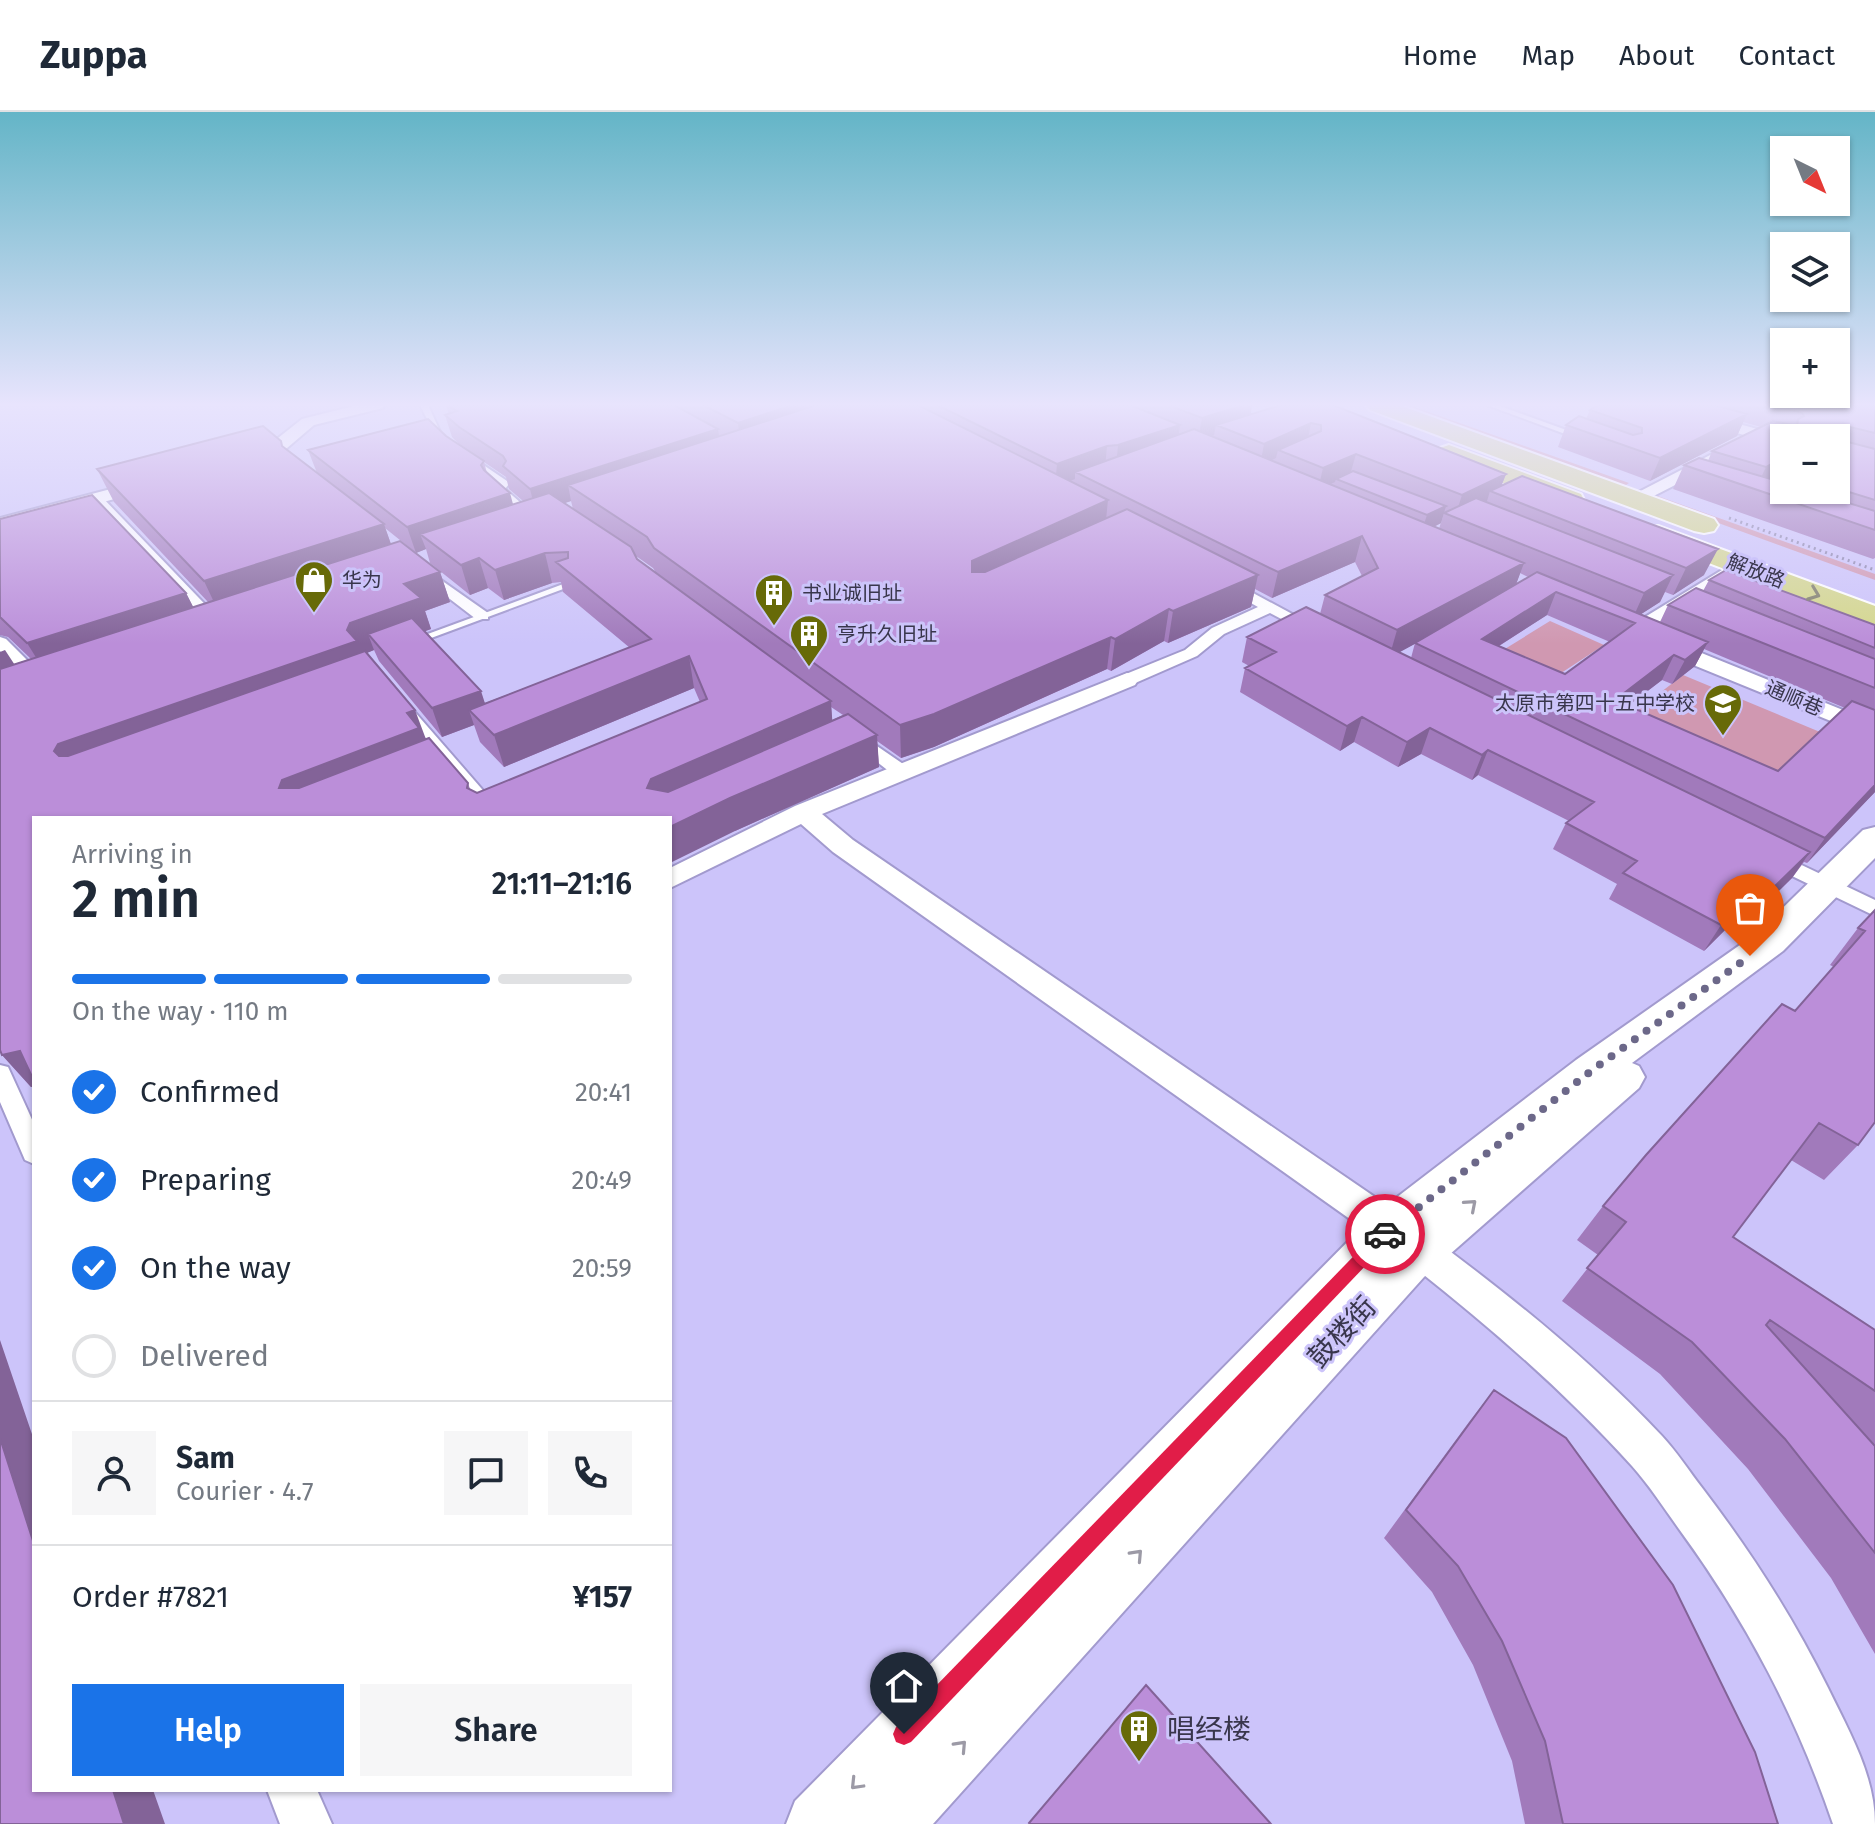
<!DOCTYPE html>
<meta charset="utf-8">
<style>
:root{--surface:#fff;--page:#f6f6f7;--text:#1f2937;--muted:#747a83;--line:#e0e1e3;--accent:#1a73e8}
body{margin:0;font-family:"Fira Sans","Noto Sans SC",sans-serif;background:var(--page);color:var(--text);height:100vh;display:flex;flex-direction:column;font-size:30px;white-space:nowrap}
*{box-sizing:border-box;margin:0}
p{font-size:26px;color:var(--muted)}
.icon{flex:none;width:44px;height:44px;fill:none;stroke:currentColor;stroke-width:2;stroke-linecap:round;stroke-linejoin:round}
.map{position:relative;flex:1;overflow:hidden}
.side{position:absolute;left:32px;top:704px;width:640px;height:976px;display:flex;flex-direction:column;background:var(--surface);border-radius:0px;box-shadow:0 2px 6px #0004}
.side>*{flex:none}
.needle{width:52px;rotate:137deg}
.fabs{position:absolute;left:1770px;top:24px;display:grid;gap:16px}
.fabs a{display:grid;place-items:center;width:80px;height:80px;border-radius:0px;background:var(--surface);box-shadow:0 2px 6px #0004;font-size:40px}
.pin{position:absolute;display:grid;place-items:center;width:68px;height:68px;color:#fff;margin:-82px -34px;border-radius:50% 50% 50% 0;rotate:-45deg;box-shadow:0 0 8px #0007}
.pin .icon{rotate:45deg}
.courier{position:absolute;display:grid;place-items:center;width:80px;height:80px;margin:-40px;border:6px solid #e11d48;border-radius:50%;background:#fff;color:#222;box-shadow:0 2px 10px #0007}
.headline em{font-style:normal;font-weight:600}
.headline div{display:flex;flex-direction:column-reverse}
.headline{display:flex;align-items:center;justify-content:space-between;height:136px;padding:0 40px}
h1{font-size:52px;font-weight:600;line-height:60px}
.bar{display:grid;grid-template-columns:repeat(4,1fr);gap:12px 8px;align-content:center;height:96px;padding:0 40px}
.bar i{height:10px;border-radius:6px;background:var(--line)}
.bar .selected{background:var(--accent)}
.bar p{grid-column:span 4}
.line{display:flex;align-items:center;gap:20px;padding:0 40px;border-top:2px solid var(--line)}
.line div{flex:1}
.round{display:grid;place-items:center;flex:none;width:84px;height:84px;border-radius:0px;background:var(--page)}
ol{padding:0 40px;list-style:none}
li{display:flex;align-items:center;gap:24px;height:88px}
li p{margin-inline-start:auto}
li .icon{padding:8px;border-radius:50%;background:var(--accent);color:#fff;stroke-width:4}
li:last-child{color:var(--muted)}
li i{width:44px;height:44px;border:4px solid var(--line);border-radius:50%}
.action{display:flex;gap:16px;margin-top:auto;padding:16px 40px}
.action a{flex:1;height:92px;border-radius:0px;background:var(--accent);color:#fff;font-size:32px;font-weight:600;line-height:92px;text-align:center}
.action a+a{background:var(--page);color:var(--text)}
header{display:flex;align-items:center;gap:48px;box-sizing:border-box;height:112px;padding:0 40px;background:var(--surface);border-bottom:2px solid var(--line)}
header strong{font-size:38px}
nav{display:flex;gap:44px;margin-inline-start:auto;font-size:28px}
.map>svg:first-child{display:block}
.green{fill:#d098b1}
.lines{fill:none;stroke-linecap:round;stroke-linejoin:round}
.service-casing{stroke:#a29ace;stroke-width:4}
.pedestrian-casing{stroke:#a29ace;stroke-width:4}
.minor-casing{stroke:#a29ace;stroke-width:4}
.tertiary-casing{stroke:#a29ace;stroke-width:4}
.primary-casing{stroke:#fff;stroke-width:4}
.path{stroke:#8a85ac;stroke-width:3;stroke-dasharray:2 4;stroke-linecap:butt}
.service{fill:#fff;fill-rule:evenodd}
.pedestrian{fill:#fff;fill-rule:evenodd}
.minor{fill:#fff;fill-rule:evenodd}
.tertiary{fill:#fff;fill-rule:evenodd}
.primary{fill:#d4d78c;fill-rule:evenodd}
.wall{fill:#a17abb;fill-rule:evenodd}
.shaded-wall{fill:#836398}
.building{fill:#bb8ed9;stroke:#836398;stroke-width:2;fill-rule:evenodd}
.oneway{stroke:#7f7e69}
.oneway2{stroke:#9c9aa6}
.route{fill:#e11d48}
.done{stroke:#6c6889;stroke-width:8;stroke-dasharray:0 14.4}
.labels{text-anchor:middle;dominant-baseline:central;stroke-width:6;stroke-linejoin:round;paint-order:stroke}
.far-street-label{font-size:20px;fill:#39364c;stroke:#ccc4fa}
.far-poi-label{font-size:20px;fill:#39364c;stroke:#ccc4fa;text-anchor:start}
.near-street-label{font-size:28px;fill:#39364c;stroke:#ccc4fa}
.near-poi-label{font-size:28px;fill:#39364c;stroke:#ccc4fa;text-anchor:start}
</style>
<header>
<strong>Zuppa</strong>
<nav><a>Home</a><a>Map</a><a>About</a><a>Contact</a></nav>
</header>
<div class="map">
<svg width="1875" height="1712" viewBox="0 0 1875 1712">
<rect width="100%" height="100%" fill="#ccc4fa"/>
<!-- green -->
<path class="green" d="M1401,293H1409L1629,371L1623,375Z
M1652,382L1875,462V468L1647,385Z
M1550,509L1604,533L1555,565L1500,540Z
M1683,563L1820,620L1757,679L1616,615Z"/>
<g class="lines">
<!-- service casing -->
<g class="service-casing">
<path id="service" d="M420,293H428L443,326L436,327L432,325L435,323Z
M1487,293H1497L1583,324L1576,326Z
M566,471L574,473L415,532L406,530Z
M410,598L414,599L494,691L496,702L493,706H481L484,702V695L406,603V599Z"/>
</g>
<!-- pedestrian casing -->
<g class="pedestrian-casing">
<path id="pedestrian" d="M463,346H473L507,369L509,372L505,377L521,391V397H511L491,378L495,373L463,352Z
M90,383H100L222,510V516H210L90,389Z
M421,454L488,501V507H476L416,461L414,458Z
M1229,468L1320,517L1312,522L1306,520L1270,501L1224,522L1197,544L1133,572H1121L1119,568L1121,564L1185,538L1212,516L1258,495L1224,476L1221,473Z
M0,525L6,527L47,568L49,572L47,576H35L0,539Z
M855,619L909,656L911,660L909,664H895L849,628L846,624Z
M1772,739L1875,788V804L1765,751L1762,746L1765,741Z
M0,953L8,955L34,1012V1052L25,1048L0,990Z"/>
</g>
<!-- minor casing -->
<g class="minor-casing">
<path id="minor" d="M358,293H385L383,296L314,313L280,342L245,351L236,346L239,342L268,334L302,307Z
M1645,293H1670L1790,326H1784V334L1647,296Z
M1716,340L1725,345L1722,349L1640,391L1634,393L1625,387Z
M149,367L158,372L155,376L0,418V406Z
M1740,447L1747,449L1750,453L1747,457L1641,524L1633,525L1622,519Z
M1662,525L1875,611V627L1654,537L1651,532Z
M1127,561L1135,563L1138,568L1135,573L822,702L853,728L1404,1105C1495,1172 1584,1241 1662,1324C1677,1340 1689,1359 1703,1377C1751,1440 1793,1505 1828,1576C1849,1619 1875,1664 1875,1712H1833C1796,1604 1747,1510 1679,1417C1664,1396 1649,1373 1632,1354C1555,1269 1469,1197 1378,1127L833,740L801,712L670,776V756L795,694Z
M267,1678H317L332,1712H280Z"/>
</g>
<!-- tertiary casing -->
<g class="tertiary-casing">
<path id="tertiary" d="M1875,715V746L1783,839L1632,951L1639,954L1645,965L1639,976L1424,1165L933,1712H786L795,1689L1375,1102L1576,948L1757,821L1863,718Z"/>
</g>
<!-- primary casing -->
<g class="primary-casing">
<path id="primary" d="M1366,293H1399L1714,407L1718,413L1714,419L1704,421L1694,419L1370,298Z
M1449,333L1581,382L1584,388L1581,394H1561L1440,346L1436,341L1440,336Z
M1658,414L1875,494V514L1648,428L1644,422L1648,416Z"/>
</g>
<!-- path -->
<path class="path" d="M1729,406L1875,458"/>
<!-- service -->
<use href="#service" class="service"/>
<!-- pedestrian -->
<use href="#pedestrian" class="pedestrian"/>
<!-- minor -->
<use href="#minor" class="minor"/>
<!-- tertiary -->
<use href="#tertiary" class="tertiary"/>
<!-- primary -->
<use href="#primary" class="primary"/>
</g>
<!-- wall -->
<path class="wall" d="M446,293H1252L1251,302L1281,293L1506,362L1501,374L1704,463L1673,483L1665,480L1660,490L1641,502L1660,510L1668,493L1703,479L1709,468L1875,513V680L1807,751L1804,750L1792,766L1751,806L1742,801L1704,839L1609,787L1617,772L1553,737L1566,711L1569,709L1478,663L1472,668L1421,642L1398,655L1354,630L1340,639L1240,580L1245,556L1249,554L1242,550L1247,525L1320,502L1325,483L1362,464L1355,450L1272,486L1255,477L1251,495L1168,531L1164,529L1111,559L1107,557L934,635L901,646L877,629L879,655L735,719L34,706V975H31L2,943L14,552L31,547L8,525L0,523V407L186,481L193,495L208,490L114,390L97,357L284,335L317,361L308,338L446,324L461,334L452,325L445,303L449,302ZM484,350L506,365L509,377L523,389L513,392L487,361ZM571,389L573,397L564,391ZM1444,400L1439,417L1434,415L1441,411ZM385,416L416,441L426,437L430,451L470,483L488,476L504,488L552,471L561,470L563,480L630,536L485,591L425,519L431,517L425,499L450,490L440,460L391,432ZM636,444L653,456L655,459L637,447ZM1520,461L1528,465L1516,472ZM1547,503L1610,530L1565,562L1499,534ZM1415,531L1411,546L1399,540L1416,531ZM1704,537L1845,596L1778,659L1628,594L1662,568L1672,572L1695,554ZM374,538L379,549L442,625L474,613L480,630L504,655L694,576L700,590L477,681L470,677L468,671L426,627L366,541ZM831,595L843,603L832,608Z
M1598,293H1875V446L1873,447L1673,377L1684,353L1708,349L1712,339L1761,315L1743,310L1737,324L1650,369L1558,335L1566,313L1586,307L1590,298ZM1784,326H1836V378H1784Z
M1875,798L1858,1033L1824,1068L1791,1048L1733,1125L1875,1218V1542L1831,1466L1748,1357L1660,1262L1562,1189L1598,1143L1577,1128L1603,1094L1795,899L1834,855L1830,853L1858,816Z
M1494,1278L1778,1712H1525L1512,1649L1473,1553L1432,1480L1384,1426L1469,1310Z"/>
<!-- shaded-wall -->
<path class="shaded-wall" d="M793,293H860L740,333L738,311Z
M1244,293H1252L1249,312L1216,313L1214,323L1198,328L1202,306Z
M1747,302L1737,324L1650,369L1660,346Z
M1311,311L1307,332L1278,338L1276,346L1260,354L1264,332Z
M1180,313L1177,336L1116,356L1118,333Z
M718,317L721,339L568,373L571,389L536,401L530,377Z
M1107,334L1105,356L1075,360V367L1055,375L1057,352Z
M1356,342L1350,363L1336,367L1335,370L1318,378L1323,356Z
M1784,345V360H1782L1780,363L1755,378L1766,355Z
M1506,362L1498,383L1490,379L1487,389L1455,405L1462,383Z
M510,381L517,407L420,422L426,437L416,441L407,415Z
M1108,388L1105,418L971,491L972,449Z
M1446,394L1441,411L1421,421L1427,403Z
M384,412L396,447L221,505L204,469Z
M1362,424L1355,450L1272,486L1278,460Z
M1718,437L1704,463L1673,483L1686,456Z
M545,441L552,471L504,488L495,458Z
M479,446L488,476L470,483L461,453Z
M1524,451L1514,478L1389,546L1397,518Z
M440,460L450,490L425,499L431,517L380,536L368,522L374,538L79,664L54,639L58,632L347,518L350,511L404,472Z
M1258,463L1251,495L1168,531L1173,499Z
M1673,463L1660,490L1632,508L1644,481Z
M1556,480L1547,503L1472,551L1482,527Z
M186,481L202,512L47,563L27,531Z
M1169,497L1164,529L1111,559L1115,527Z
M1111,525L1107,557L934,635L901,646L900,613Z
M1708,530L1695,554L1672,572L1685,548Z
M5,538L26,570L0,578V540Z
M1674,543L1662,568L1603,613L1615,588Z
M689,544L694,576L504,655L494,623Z
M481,579L490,607L469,598L474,613L442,625L432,596Z
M831,589L833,620L658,699L647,676L651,667Z
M415,598L427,630L298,700L279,676L282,668L407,601Z
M1362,605L1354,630L1340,639L1347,614Z
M1430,616L1421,642L1398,655L1407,630Z
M877,623L879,655L735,719L670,751V715L730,686Z
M1488,638L1478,663L1472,668L1482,643Z
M1875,673V680L1807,751L1825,726Z
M1810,740L1792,766L1751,806L1769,780Z
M1760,775L1742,801L1704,839L1721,813Z
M20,939L34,954V975H31L2,943Z
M0,1228L34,1328V1432L0,1326Z
M113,1678H153L165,1712H124Z"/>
<!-- building -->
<path class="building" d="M447,293H674L718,317L530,377L503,354L506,349L503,344L459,315L445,303L457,299Z
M703,293H793L738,311Z
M816,293H918L1108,388L972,449V460H985L1127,397L1258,463L1173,499L1169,497L1115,527L1111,525L934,602L900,613L654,436L647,425L568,373Z
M937,293H1130L1180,313L1118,333L1107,334L1057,352Z
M1168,293H1244L1202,306Z
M1281,293H1333L1506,362L1462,383L1356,342L1323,356L1278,338L1321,319V313L1311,311L1264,332L1216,313Z
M1598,293H1714L1747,302L1660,346L1566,313L1579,304L1633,323L1642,321V316L1590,298Z
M1771,293H1875V321L1846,314L1848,330L1875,337V388L1836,376V326H1784V345L1766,355L1712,339L1773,309L1797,314L1798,307L1804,304L1802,301Z
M428,307L446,324L484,349L481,353L484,358L510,381L407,415L308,338Z
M263,314L281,329L282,334L384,412L204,469L97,357Z
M1194,317L1524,451L1397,518L1325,483L1378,456L1362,424L1278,460L1075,360Z
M1699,346L1784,371V378H1806L1875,399V418L1684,353Z
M1353,359L1446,394L1427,403L1336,367Z
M1522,364L1718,437L1686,456L1490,379Z
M549,381L631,435L637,447L831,589L651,667L647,676L668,680L848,602L877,623L730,686L670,715V706H34V969L20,939L2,943L0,938V557L400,429L440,460L404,472L421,486L350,511L347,518L357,529L58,632L54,639L59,644H68L365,539L415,598L407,601L419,616L282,668L279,676H299L429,626L468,671L467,676L477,681L707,587L689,544L494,623L469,598L651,527L556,450L568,446V440L545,441L495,458L479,446L461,453L420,422Z
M92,383L186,481L27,531L0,505V407Z
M1476,386L1673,463L1644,481L1444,401Z
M1726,458L1875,513V536L1709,468Z
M1537,460L1708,530L1685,548L1674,543L1615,588L1778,659L1852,589L1875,598V673L1825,726L1415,531ZM1556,480L1635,511L1565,562L1482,527Z
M1696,476L1875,547V576L1668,493Z
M1306,495L1810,740L1769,780L1760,775L1721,813L1623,761L1637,749L1566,711L1594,690L1488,638L1482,643L1430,616L1407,630L1362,605L1347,614L1245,556L1276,540L1247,525Z
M412,506L481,579L432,596L368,522Z
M1875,798V1010L1858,1033L1819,1011L1733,1125L1875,1218V1279L1770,1208L1766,1213L1875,1334V1441L1785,1327L1692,1230L1587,1156L1626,1110L1603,1094L1646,1043L1782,892L1795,899L1865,819L1858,816Z
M1494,1278L1566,1326L1673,1473L1755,1640L1778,1712H1563L1545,1629L1502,1529L1458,1454L1406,1398Z
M0,1326L34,1432V1678H113L124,1712H0Z
M1146,1573L1271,1712H1030L1029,1711Z"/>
<!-- one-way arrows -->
<defs><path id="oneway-chevron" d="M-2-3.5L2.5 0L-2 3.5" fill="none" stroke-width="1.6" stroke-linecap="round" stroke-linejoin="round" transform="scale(2)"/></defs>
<use class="oneway" href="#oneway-chevron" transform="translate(1814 482) rotate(21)"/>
<g class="oneway2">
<use href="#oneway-chevron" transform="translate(1471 1093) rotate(-41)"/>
<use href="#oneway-chevron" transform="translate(1137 1443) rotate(-47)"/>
<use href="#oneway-chevron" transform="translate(961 1634) rotate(-47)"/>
<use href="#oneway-chevron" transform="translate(856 1672) rotate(134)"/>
</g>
<!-- sky -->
<linearGradient id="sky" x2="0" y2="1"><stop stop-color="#64b5c7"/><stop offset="0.55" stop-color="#e8e4fd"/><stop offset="1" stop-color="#e8e4fd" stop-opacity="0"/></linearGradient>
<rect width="1875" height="532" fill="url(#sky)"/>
<!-- route -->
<path class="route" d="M1385,1115L1393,1122L1391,1127L911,1630L904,1633L896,1630L893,1622L896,1615L1380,1117Z"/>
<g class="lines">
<!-- done -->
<path class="done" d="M1385,1122L1591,959L1750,844"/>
</g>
<!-- icons -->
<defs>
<g id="shop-pin" transform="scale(2)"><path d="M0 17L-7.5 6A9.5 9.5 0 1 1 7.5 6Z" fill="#676a08" stroke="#ccc4fa"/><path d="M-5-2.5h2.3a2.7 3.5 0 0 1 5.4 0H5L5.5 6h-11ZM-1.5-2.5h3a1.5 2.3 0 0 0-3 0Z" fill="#fff"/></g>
<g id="building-pin" transform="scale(2)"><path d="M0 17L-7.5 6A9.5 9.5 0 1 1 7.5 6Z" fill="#676a08" stroke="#ccc4fa"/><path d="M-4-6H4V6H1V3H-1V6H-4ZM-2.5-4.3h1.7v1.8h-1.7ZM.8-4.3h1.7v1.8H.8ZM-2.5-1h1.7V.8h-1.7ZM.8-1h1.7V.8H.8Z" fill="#fff"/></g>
<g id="school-pin" transform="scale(2)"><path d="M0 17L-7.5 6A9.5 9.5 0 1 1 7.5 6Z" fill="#676a08" stroke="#ccc4fa"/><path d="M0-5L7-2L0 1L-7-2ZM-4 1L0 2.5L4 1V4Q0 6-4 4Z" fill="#fff"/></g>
</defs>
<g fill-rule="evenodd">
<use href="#shop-pin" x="314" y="468"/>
<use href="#building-pin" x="774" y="481"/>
<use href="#building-pin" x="809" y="522"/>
<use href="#school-pin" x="1723" y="591"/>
<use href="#building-pin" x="1139" y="1617"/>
</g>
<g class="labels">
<!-- far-street labels -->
<g class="far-street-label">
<text transform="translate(1756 459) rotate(21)">解放路</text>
<text transform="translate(1794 586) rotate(23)">通顺巷</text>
</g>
<!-- far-poi labels -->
<g class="far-poi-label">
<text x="342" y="468">华为</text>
<text x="802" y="481">书业诚旧址</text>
<text x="837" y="522">亨升久旧址</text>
<text x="1695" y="591" text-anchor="end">太原市第四十五中学校</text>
</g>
<!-- near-street labels -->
<g class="near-street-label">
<text transform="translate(1342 1220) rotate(-47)">鼓楼街</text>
</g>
<!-- near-poi labels -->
<g class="near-poi-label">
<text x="1167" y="1617">唱经楼</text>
</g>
</g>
</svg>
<div class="fabs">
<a><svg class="needle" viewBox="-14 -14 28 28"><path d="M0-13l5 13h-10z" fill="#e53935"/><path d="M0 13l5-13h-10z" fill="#747a83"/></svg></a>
<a><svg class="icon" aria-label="layers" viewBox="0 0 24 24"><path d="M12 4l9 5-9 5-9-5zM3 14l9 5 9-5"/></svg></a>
<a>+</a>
<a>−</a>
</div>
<div class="pin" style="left:1750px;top:844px;background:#ea580c"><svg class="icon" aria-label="bag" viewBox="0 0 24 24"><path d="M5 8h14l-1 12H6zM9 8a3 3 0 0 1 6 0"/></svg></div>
<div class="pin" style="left:904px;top:1622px;background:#1f2937"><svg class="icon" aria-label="home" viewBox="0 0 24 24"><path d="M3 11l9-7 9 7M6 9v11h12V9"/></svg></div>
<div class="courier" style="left:1385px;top:1122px"><svg class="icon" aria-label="car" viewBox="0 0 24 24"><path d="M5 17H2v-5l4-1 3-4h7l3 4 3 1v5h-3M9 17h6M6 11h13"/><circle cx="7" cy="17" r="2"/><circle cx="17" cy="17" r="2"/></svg></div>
<section class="side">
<div class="headline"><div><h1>2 min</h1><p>Arriving in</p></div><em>21:11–21:16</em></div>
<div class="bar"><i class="selected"></i><i class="selected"></i><i class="selected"></i><i></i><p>On the way · 110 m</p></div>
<ol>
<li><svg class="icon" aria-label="check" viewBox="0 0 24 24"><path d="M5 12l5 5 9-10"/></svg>Confirmed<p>20:41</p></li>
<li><svg class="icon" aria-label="check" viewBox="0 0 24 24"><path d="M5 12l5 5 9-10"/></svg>Preparing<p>20:49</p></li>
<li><svg class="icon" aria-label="check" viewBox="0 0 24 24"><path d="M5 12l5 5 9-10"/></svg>On the way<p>20:59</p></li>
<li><i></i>Delivered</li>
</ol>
<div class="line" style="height:144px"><a class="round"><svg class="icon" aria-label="person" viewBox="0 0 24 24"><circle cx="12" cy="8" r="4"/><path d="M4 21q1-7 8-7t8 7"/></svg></a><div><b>Sam</b><p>Courier · 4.7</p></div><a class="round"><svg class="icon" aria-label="chat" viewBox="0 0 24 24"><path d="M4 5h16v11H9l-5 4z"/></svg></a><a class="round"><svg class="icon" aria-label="phone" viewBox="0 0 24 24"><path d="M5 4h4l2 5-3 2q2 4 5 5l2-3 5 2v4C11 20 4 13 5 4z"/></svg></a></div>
<div class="line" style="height:104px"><div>Order #7821</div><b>¥157</b></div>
<div class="action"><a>Help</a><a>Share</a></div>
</section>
</div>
